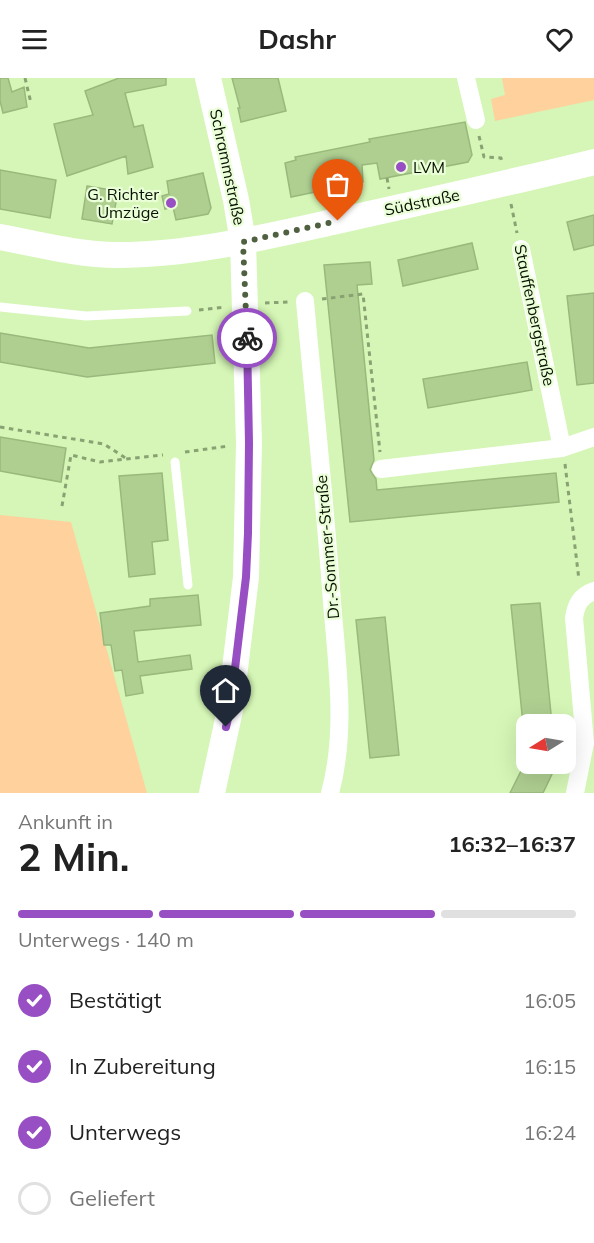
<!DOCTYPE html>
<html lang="de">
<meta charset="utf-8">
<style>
:root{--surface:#fff;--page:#f6f6f6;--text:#222;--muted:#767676;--line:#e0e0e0;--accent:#974fc3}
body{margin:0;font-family:Mulish,sans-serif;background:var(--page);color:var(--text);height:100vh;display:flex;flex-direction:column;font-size:22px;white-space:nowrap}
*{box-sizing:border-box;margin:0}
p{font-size:20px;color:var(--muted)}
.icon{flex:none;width:33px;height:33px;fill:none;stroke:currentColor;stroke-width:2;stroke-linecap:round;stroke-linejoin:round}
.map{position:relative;height:715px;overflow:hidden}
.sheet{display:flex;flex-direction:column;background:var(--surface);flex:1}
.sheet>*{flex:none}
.needle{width:39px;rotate:259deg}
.fabs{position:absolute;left:516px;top:636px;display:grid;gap:12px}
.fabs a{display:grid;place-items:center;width:60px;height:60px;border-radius:12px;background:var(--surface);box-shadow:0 6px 24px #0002;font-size:30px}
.pin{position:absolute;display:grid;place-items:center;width:51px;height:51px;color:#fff;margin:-62px -26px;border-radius:50% 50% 50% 0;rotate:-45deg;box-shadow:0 0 6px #0007}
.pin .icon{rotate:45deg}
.courier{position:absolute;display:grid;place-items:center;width:60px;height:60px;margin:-30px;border:4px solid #974fc3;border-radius:50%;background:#fff;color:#222;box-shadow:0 2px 8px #0007}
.overview em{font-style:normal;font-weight:700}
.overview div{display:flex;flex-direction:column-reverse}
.overview{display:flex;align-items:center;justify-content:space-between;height:102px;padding:0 18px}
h1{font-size:39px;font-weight:700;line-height:45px}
.bar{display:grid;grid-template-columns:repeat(4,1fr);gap:9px 6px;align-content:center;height:72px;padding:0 18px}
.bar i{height:8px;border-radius:4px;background:var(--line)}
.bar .active{background:var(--accent)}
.bar p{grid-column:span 4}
ol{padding:0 18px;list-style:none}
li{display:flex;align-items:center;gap:18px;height:66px}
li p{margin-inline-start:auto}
li .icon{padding:6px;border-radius:50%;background:var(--accent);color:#fff;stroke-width:4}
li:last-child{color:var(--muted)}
li i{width:33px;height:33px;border:3px solid var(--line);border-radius:50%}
header{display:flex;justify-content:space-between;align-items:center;height:78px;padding:0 18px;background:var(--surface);font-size:27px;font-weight:700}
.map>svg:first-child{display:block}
.green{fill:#fed19d}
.building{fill:#afcf91;stroke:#99b97c;stroke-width:1.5}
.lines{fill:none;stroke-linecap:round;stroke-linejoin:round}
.path{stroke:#89a273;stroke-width:3;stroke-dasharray:4.5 4.5;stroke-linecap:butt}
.service{stroke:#fff;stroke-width:9}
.minor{stroke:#fff;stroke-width:18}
.secondary{stroke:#fff;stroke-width:26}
.done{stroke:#4f6140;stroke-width:6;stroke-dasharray:0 10.8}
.route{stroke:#974fc3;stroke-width:8}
.poi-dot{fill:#974fc3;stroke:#eafed8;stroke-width:2}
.labels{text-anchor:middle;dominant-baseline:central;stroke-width:4.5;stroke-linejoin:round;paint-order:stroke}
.street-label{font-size:16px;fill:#071100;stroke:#eafed8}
.poi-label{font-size:16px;fill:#071100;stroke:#eafed8;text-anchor:start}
</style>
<header><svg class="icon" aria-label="menu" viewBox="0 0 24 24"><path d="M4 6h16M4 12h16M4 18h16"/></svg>Dashr<svg class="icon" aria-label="heart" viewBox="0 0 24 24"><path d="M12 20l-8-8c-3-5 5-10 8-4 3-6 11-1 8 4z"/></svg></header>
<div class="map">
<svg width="594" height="715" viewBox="0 0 594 715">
<rect width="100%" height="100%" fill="#d5f6b6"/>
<!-- green -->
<path class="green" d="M502,0H594V22L495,43L491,21L505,17Z
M0,437L71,444L147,715H0Z"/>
<!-- building -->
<path class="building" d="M0,0H8L12,14L24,9L27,29L3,35L0,23Z
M119,0H166V7L125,15L134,49L143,47L153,89L128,96L126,78L67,98L54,46L93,37L85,13Z
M232,0H278L286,33L241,44L238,30H240Z
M465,44L472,77L468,84L380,101L377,85L362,87L363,104L291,119L285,85L296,82L295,79L370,64L369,61Z
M0,92L56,102L50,140L0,131Z
M203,95L211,130L208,136L176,142L173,129L165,131L162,118L169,116L167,103Z
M87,108L118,113L112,146L82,141Z
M594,137V167L574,172L567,144Z
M472,165L478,191L403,208L398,182Z
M370,184L372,206L357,207L374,382L370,392L376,401L377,412L556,395L559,424L350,444L324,187Z
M594,215V305L577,307L567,218Z
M0,255L89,270L212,257L215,285L87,299L0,284Z
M527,284L532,312L428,330L423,301Z
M0,359L66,370L61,404L0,393Z
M162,395L168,462L152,464L155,496L129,499L119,398Z
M198,517L201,547L134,553L138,584L190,577L192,591L140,598L143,615L126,618L122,592L115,593L111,567H104L100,535L150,528V521Z
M540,525L552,646H523L511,527Z
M385,539L399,677L370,680L356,542Z
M526,683V686H531L552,696L543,715H510Z"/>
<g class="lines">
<!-- path -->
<path class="path" d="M25,0L31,25
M479,58L484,79L501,80L502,85
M387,100L389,111
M511,126L517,155
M322,221L363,216L380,374
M265,225L288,224
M199,232L225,229
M0,349L104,366L127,381
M185,374L229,368
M565,386L579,502
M62,428L71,377L100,384L163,377"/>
<!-- service -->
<path class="service" d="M0,229L86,238L187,233
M175,384L188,507"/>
<!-- minor -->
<path class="minor" d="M466,0L476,42
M521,171L562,370
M305,223C314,323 325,423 332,524C337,587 347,653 330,715
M381,391L562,370L594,359
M575,715L585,665L574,540C576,527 580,518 594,513"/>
<!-- secondary -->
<path class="secondary" d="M208,0L236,122L243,164L249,365L246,499L230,632L212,715
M0,159C38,166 77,177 117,177C191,177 265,159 337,143C423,124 509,105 594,84"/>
</g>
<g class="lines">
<!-- done -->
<path class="done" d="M247,260L243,164L338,143"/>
<!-- route -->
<path class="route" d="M226,649L230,632L246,499L248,455L249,365L247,260"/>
</g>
<!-- markers -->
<g class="poi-dot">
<circle cx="401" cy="89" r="6"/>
<circle cx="171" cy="125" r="6"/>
</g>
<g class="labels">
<!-- street labels -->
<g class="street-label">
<text transform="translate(228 89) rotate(78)">Schrammstraße</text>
<text transform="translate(422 124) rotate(-12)">Südstraße</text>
<text transform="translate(535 237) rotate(78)">Stauffenbergstraße</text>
<text transform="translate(327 469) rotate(-95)">Dr.-Sommer-Straße</text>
</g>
<!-- poi labels -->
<g class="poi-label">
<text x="413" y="89">LVM</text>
<text x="159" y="116" text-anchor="end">G. Richter<tspan x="159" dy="18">Umzüge</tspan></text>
</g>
</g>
</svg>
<div class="fabs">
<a><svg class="needle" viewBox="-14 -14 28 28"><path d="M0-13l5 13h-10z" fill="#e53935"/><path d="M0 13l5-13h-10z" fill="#767676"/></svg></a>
</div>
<div class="pin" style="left:338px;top:143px;background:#ea580c"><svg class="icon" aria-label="bag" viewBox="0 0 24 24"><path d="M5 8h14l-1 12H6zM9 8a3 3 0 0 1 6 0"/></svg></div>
<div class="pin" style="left:226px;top:649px;background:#1f2937"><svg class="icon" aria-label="home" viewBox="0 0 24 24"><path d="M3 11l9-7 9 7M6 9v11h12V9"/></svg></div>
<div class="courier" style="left:247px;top:260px"><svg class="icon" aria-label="bike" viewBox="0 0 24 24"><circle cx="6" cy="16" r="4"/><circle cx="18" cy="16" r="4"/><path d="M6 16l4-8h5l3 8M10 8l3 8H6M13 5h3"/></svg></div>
</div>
<section class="sheet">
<div class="overview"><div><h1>2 Min.</h1><p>Ankunft in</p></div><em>16:32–16:37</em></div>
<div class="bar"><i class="active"></i><i class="active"></i><i class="active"></i><i></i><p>Unterwegs · 140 m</p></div>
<ol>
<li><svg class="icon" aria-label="check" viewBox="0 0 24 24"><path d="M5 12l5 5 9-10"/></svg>Bestätigt<p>16:05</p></li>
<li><svg class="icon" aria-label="check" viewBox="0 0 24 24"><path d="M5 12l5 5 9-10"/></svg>In Zubereitung<p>16:15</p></li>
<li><svg class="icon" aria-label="check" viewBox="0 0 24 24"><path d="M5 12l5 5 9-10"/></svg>Unterwegs<p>16:24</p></li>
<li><i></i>Geliefert</li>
</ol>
</section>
